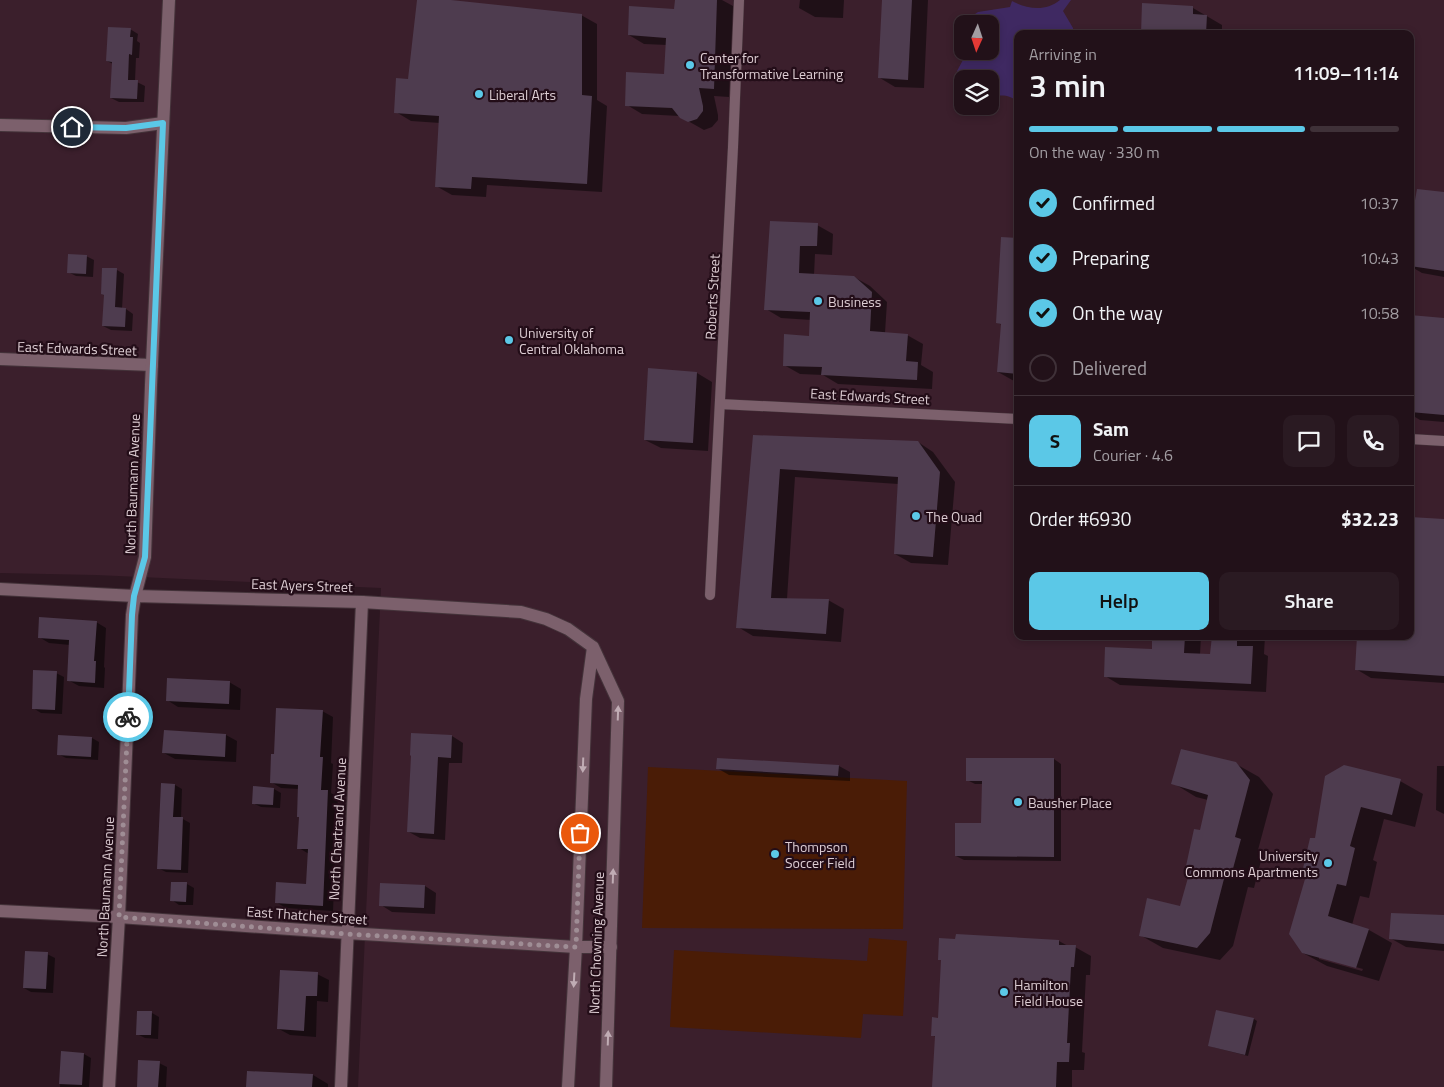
<!DOCTYPE html>
<meta charset="utf-8">
<style>
:root{--surface:#221119;--page:#2a1a22;--text:#f1f3f6;--muted:#a29da2;--line:#3f3138;--accent:#5bc8e7}
body{margin:0;font-family:"Titillium Web",sans-serif;background:var(--page);color:var(--text);height:100vh;display:flex;flex-direction:column;font-size:19px;white-space:nowrap}
*{box-sizing:border-box;margin:0}
p{font-size:16px;color:var(--muted)}
.icon{flex:none;width:28px;height:28px;fill:none;stroke:currentColor;stroke-width:2;stroke-linecap:round;stroke-linejoin:round}
.map{position:relative;flex:1;overflow:hidden}
.panel{position:absolute;left:1014px;top:30px;width:400px;height:610px;display:flex;flex-direction:column;background:var(--surface);border-radius:10px;box-shadow:0 2px 8px #0003,0 0 0 1px var(--line)}
.panel>*{flex:none}
.needle{width:32px;rotate:183deg}
.controls{position:absolute;left:954px;top:15px;display:grid;gap:10px}
.controls a{display:grid;place-items:center;width:45px;height:45px;border-radius:10px;background:var(--surface);box-shadow:0 2px 8px #0003,0 0 0 1px var(--line);font-size:25px}
.pin{position:absolute;display:grid;place-items:center;width:42px;height:42px;color:#fff;margin:-21px;border:2px solid #fff;border-radius:50%;box-shadow:0 1px 5px #0007}
.courier{position:absolute;display:grid;place-items:center;width:50px;height:50px;margin:-25px;border:4px solid #5bc8e7;border-radius:50%;background:#fff;color:#222;box-shadow:0 1px 6px #0007}
.overview em{font-style:normal;font-weight:600}
.overview div{display:flex;flex-direction:column-reverse}
.overview{display:flex;align-items:center;justify-content:space-between;height:85px;padding:0 15px}
h1{font-size:32px;font-weight:600;line-height:38px}
.bar{display:grid;grid-template-columns:repeat(4,1fr);gap:8px 5px;align-content:center;height:60px;padding:0 15px}
.bar i{height:6px;border-radius:4px;background:var(--line)}
.bar .on{background:var(--accent)}
.bar p{grid-column:span 4}
.line{display:flex;align-items:center;gap:12px;padding:0 15px;border-top:1px solid var(--line)}
.line div{flex:1}
.round{display:grid;place-items:center;flex:none;width:52px;height:52px;border-radius:10px;background:var(--page)}
ol{padding:0 15px;list-style:none}
li{display:flex;align-items:center;gap:15px;height:55px}
li p{margin-inline-start:auto}
li .icon{padding:5px;border-radius:50%;background:var(--accent);color:#111;stroke-width:4}
li:last-child{color:var(--muted)}
li i{width:28px;height:28px;border:2px solid var(--line);border-radius:50%}
.primary-button{display:flex;gap:10px;margin-top:auto;padding:10px 15px}
.primary-button a{flex:1;height:58px;border-radius:10px;background:var(--accent);color:#111;font-size:20px;font-weight:600;line-height:58px;text-align:center}
.primary-button a+a{background:var(--page);color:var(--text)}
.map>svg:first-child{display:block}
.built{fill:#3b1f2c;fill-rule:evenodd}
.green{fill:#4a1c06}
.water{fill:#3f2962}
.shadow{fill:#0007;fill-rule:evenodd}
.building{fill:#4e3c4f}
.lines{fill:none;stroke-linecap:round;stroke-linejoin:round}
.pedestrian-casing{stroke:#44333a;stroke-width:11}
.minor-casing{stroke:#44333a;stroke-width:14}
.tertiary-casing{stroke:#44333a;stroke-width:14}
.pedestrian{stroke:#7c606c;stroke-width:10}
.minor{stroke:#7c606c;stroke-width:12}
.tertiary{stroke:#7c606c;stroke-width:12}
.oneway{fill:#c0acb4}
.done{stroke:#9f8d95;stroke-width:5;stroke-dasharray:0 9}
.route{stroke:#5bc8e7;stroke-width:6}
.poi-dot{fill:#5bc8e7;stroke:#230d18;stroke-width:2}
.labels{text-anchor:middle;dominant-baseline:central;stroke-width:4.5;stroke-linejoin:round;paint-order:stroke}
.poi-label{font-size:14px;fill:#ddcdd3;stroke:#230d18;text-anchor:start}
.street-label{font-size:14px;fill:#ddcdd3;stroke:#230d18}
</style>
<div class="map">
<svg width="1444" height="1087" viewBox="0 0 1444 1087">
<rect width="100%" height="100%" fill="#2d1721"/>
<!-- built -->
<path class="built" d="M0,0H1444V1087H358L381,588L96,575L0,573ZM962,24H990V51H962ZM1018,34H1410V636H1018ZM962,79H990V106H962Z"/>
<!-- green -->
<path class="green" d="M648,767L907,781L903,929L642,928Z
M869,938L907,941L903,1016L863,1014L861,1038L670,1027L674,950L867,961Z"/>
<!-- water -->
<path class="water" d="M1060,0H1071L1063,11L1073,28V34H1018L1017,102C1010,94 1000,95 990,97V79H962V91L958,88L957,71L964,58L965,51H990V24H966V20L978,12L1010,7L1012,1C1028,9 1045,12 1060,0Z"/>
<!-- shadow -->
<path class="shadow" d="M418,0H440L581,15L597,24V100L607,106L602,192L487,185L486,197L452,195L436,186L440,123L411,121L396,112L409,80Z
M676,0H722L733,6L729,97L714,96L718,115V120L712,127L704,130L679,116L642,114L627,105L665,75L667,45L644,44L629,35L675,10Z
M800,0H844L843,18L815,17L799,8Z
M884,0H928L924,88L895,87L880,78Z
M1144,4L1193,8L1222,25V34H1142Z
M130,29L138,34L137,41L140,43L139,58H136L135,81L145,86L144,102H119L111,98L113,64L107,61Z
M1444,194V277L1422,273L1410,266V219L1413,220Z
M771,222L817,225L833,234L832,255L815,254L814,275L854,277L870,286L887,302L885,333L907,335L923,344L921,365L933,372L932,389L838,384L823,375L800,374L784,365L810,337L811,320L781,318L766,309Z
M1018,240V381H1014L998,372L1002,325L998,323Z
M86,256L94,260L93,277L76,276L68,272Z
M117,270L124,274L122,309H126L133,314L132,331L111,330L103,326L105,296L102,294Z
M1444,319V422L1420,420L1410,414V340Z
M697,373L712,382L708,451L661,448L645,440Z
M755,436L918,442L933,452L955,482L948,565L911,563L895,554L898,484L795,477L787,599L828,600L844,609L841,642L753,636L738,627Z
M1410,518L1444,521V683L1371,678L1356,669L1410,636Z
M96,622L106,628L104,667L105,668L104,688L79,686L68,680L70,645L49,643L39,637Z
M1153,636H1201L1200,655L1211,656L1213,636H1265L1264,654L1268,656L1266,692L1120,685L1105,676L1153,650Z
M56,673L64,677L62,714L41,713L33,708Z
M229,682L241,689L240,710L178,707L167,700Z
M322,711L333,717L331,763L333,764L331,793L338,797L333,911L286,908L276,902L307,885L309,854L299,848V789L281,788L271,782Z
M412,734L452,736L463,743L462,763H449L445,840L420,838L409,832Z
M226,735L237,741L236,762L175,759L164,753Z
M59,736L92,738L99,742L98,760L66,758L58,754Z
M1054,759L1061,764V861L964,860L956,856L983,824V784H975L967,780Z
M1236,764L1259,777L1273,794L1258,850L1263,853L1254,888L1248,887L1233,946L1220,960L1163,948L1140,935L1181,907L1192,868L1187,865L1201,832L1208,800L1196,797L1173,783Z
M839,766L850,772V781L729,775L717,768Z
M1437,766H1444V814L1436,810Z
M1327,777L1400,781L1423,794L1415,827L1384,819L1373,860L1377,862L1369,898L1360,896L1352,925L1369,930L1392,943L1379,981L1327,966L1303,953L1316,839ZM1319,957L1363,969L1362,971L1319,959Z
M175,785L182,789L181,818L190,823L188,873L166,872L158,868Z
M274,789L281,793L280,808L261,807L253,803Z
M187,884L194,888L193,905H179L172,900Z
M425,886L436,893L435,914L392,912L381,905Z
M1444,917V951L1406,947L1390,938Z
M1059,941L1068,946L1075,947L1091,956L1090,975H1086L1082,1052L1085,1053L1084,1070H1072V1087H933L936,1037L932,1035L939,1019Z
M47,954L55,958L53,993L31,992L24,988Z
M317,974L329,980L328,1002L317,1001L316,1037L290,1035L279,1029Z
M1217,1011L1254,1019L1257,1021L1248,1056L1213,1047Z
M152,1013L159,1017L158,1039L145,1038L137,1034Z
M62,1053L84,1054L91,1058L89,1087H60Z
M159,1063L167,1067L166,1087H138Z
M313,1075L328,1084V1087H247Z"/>
<!-- building -->
<path class="building" d="M417,0H451L582,14V95L592,96L587,184L472,177L471,189L435,187L439,116L394,113L396,78L408,79Z
M675,0H717L714,89L699,88L703,106V111L697,119L688,122L680,118L672,108L625,106L626,72L664,74L666,38L628,35L629,6L674,9Z
M882,0H912L908,80L878,78Z
M1142,3L1193,6V14L1207,15L1206,34H1141Z
M108,27L131,28L130,37H133L132,55L129,54L128,80H138L137,99L110,98L112,62L106,61Z
M1417,189L1444,192V271L1410,266V223H1411Z
M770,221L818,223L817,246H800L799,273L854,276L872,292L870,331L908,334L906,361L918,362L917,380L821,375L822,367L783,366L784,334L809,336L810,312L764,310Z
M1001,237L1018,238V374L997,372L1001,324L996,323Z
M68,254L87,255L86,274L67,273Z
M102,268H117L115,307L126,308L125,327L102,326L104,295L101,294Z
M1410,315L1444,318V415L1410,412Z
M648,368L697,372L693,443L644,440Z
M753,435L918,441L940,472L933,557L894,554L898,477L780,469L771,598L829,599L826,634L736,628Z
M1410,517L1444,519V676L1355,670L1357,636H1410Z
M39,617L97,621L94,661H96L95,683L67,681L69,640L38,638Z
M1152,636H1185L1184,653L1210,654L1212,636H1237V646H1253L1251,684L1104,677L1105,647L1152,649Z
M33,670L57,671L55,710L32,709Z
M167,678L230,681L229,704L166,701Z
M276,708L323,710L320,757H323L321,790H328L323,906L275,903L276,882L306,884L308,849H297L299,817H297L298,785L270,783L271,754H274Z
M164,730L226,734L225,757L162,753Z
M411,733L452,735L451,758L438,757L434,834L407,832L411,756L410,755Z
M58,735L92,737L91,757L57,755Z
M1181,749L1236,762L1250,780L1235,837L1241,839L1231,876L1225,875L1210,933L1197,948L1139,936L1147,898L1180,906L1191,867L1186,866L1194,829L1200,830L1208,795L1171,784Z
M717,758L839,765L838,776L716,769Z
M966,758H1054V857L955,856V823H981L982,781H966Z
M1344,765L1401,779L1392,815L1361,807L1350,846L1355,848L1346,886L1337,884L1328,916L1369,929L1356,968L1302,953L1289,934L1305,879L1301,877L1310,838H1315L1325,776Z
M161,783L175,784L173,817H183L181,870L157,869Z
M253,786L274,788L273,805L252,804Z
M171,882H187L186,902L170,901Z
M380,883L425,885L424,908L379,906Z
M1391,913L1444,915V944L1389,939Z
M956,934L1059,940V945H1076L1074,967H1071L1067,1043H1070L1069,1062H1057L1056,1087H932L935,1036H931L932,1017L938,1018L941,960H938L939,938L955,939Z
M25,951L48,952L46,989L23,988Z
M280,970L318,972L317,996H306L304,1031L277,1029Z
M1216,1010L1254,1018L1245,1055L1208,1046Z
M137,1011H152L151,1035H136Z
M61,1051L84,1053L82,1085L59,1084Z
M138,1060L160,1061L158,1087H137Z
M247,1071L313,1074L312,1087H246Z"/>
<g class="lines">
<!-- pedestrian casing -->
<g class="pedestrian-casing">
<path id="pedestrian" d="M720,404L1018,419
M1410,439L1444,441
M710,595L733,147L739,0"/>
</g>
<!-- minor casing -->
<g class="minor-casing">
<path id="minor" d="M0,125L126,128L163,123
M0,359L152,365
M0,911L119,917L347,933L576,947H611
M109,1087L119,917
M341,1087L362,602"/>
</g>
<!-- tertiary casing -->
<g class="tertiary-casing">
<path id="tertiary" d="M0,589L135,596L362,602L521,612L546,619L568,629L593,647
M593,647L618,701L606,1087
M119,917L132,615L135,596L145,557L151,385L169,0
M568,1087L576,947L586,699L593,647"/>
</g>
<!-- pedestrian -->
<use href="#pedestrian" class="pedestrian"/>
<!-- minor -->
<use href="#minor" class="minor"/>
<!-- tertiary -->
<use href="#tertiary" class="tertiary"/>
</g>
<!-- one-way arrows -->
<defs><path id="oneway-solid" d="M-6-.8H1V-3.2L6.5 0L1 3.2V.8H-6Z" transform="scale(1.25)"/></defs>
<g class="oneway">
<use href="#oneway-solid" transform="translate(618 713) rotate(-88)"/>
<use href="#oneway-solid" transform="translate(583 765) rotate(92)"/>
<use href="#oneway-solid" transform="translate(613 876) rotate(-88)"/>
<use href="#oneway-solid" transform="translate(574 980) rotate(93)"/>
<use href="#oneway-solid" transform="translate(608 1038) rotate(-88)"/>
</g>
<g class="lines">
<!-- done -->
<path class="done" d="M128,717L119,917L347,934L576,947L580,833"/>
<!-- route -->
<path class="route" d="M72,127L126,128L163,123L145,557L134,596L132,615L128,717"/>
</g>
<!-- markers -->
<g class="poi-dot">
<circle cx="690" cy="65" r="5"/>
<circle cx="479" cy="94" r="5"/>
<circle cx="818" cy="301" r="5"/>
<circle cx="509" cy="340" r="5"/>
<circle cx="916" cy="516" r="5"/>
<circle cx="1018" cy="802" r="5"/>
<circle cx="775" cy="854" r="5"/>
<circle cx="1328" cy="863" r="5"/>
<circle cx="1004" cy="992" r="5"/>
</g>
<g class="labels">
<!-- poi labels -->
<g class="poi-label">
<text x="700" y="57">Center for<tspan x="700" dy="16">Transformative Learning</tspan></text>
<text x="489" y="94">Liberal Arts</text>
<text x="828" y="301">Business</text>
<text x="519" y="332">University of<tspan x="519" dy="16">Central Oklahoma</tspan></text>
<text x="926" y="516">The Quad</text>
<text x="1028" y="802">Bausher Place</text>
<text x="785" y="846">Thompson<tspan x="785" dy="16">Soccer Field</tspan></text>
<text x="1318" y="855" text-anchor="end">University<tspan x="1318" dy="16">Commons Apartments</tspan></text>
<text x="1014" y="984">Hamilton<tspan x="1014" dy="16">Field House</tspan></text>
</g>
<!-- street labels -->
<g class="street-label">
<text transform="translate(712 297) rotate(-87)">Roberts Street</text>
<text transform="translate(77 348) rotate(2)">East Edwards Street</text>
<text transform="translate(870 396) rotate(3)">East Edwards Street</text>
<text transform="translate(132 484) rotate(-88)">North Baumann Avenue</text>
<text transform="translate(302 585) rotate(2)">East Ayers Street</text>
<text transform="translate(337 829) rotate(-87)">North Chartrand Avenue</text>
<text transform="translate(105 887) rotate(-87)">North Baumann Avenue</text>
<text transform="translate(307 915) rotate(4)">East Thatcher Street</text>
<text transform="translate(596 943) rotate(-88)">North Chowning Avenue</text>
</g>
</g>
</svg>
<div class="controls">
<a><svg class="needle" viewBox="-14 -14 28 28"><path d="M0-13l5 13h-10z" fill="#e53935"/><path d="M0 13l5-13h-10z" fill="#a29da2"/></svg></a>
<a><svg class="icon" aria-label="layers" viewBox="0 0 24 24"><path d="M12 4l9 5-9 5-9-5zM3 14l9 5 9-5"/></svg></a>
</div>
<div class="pin" style="left:580px;top:833px;background:#ea580c"><svg class="icon" aria-label="bag" viewBox="0 0 24 24"><path d="M5 8h14l-1 12H6zM9 8a3 3 0 0 1 6 0"/></svg></div>
<div class="pin" style="left:72px;top:127px;background:#1f2937"><svg class="icon" aria-label="home" viewBox="0 0 24 24"><path d="M3 11l9-7 9 7M6 9v11h12V9"/></svg></div>
<div class="courier" style="left:128px;top:717px"><svg class="icon" aria-label="bike" viewBox="0 0 24 24"><circle cx="6" cy="16" r="4"/><circle cx="18" cy="16" r="4"/><path d="M6 16l4-8h5l3 8M10 8l3 8H6M13 5h3"/></svg></div>
<section class="panel">
<div class="overview"><div><h1>3 min</h1><p>Arriving in</p></div><em>11:09–11:14</em></div>
<div class="bar"><i class="on"></i><i class="on"></i><i class="on"></i><i></i><p>On the way · 330 m</p></div>
<ol>
<li><svg class="icon" aria-label="check" viewBox="0 0 24 24"><path d="M5 12l5 5 9-10"/></svg>Confirmed<p>10:37</p></li>
<li><svg class="icon" aria-label="check" viewBox="0 0 24 24"><path d="M5 12l5 5 9-10"/></svg>Preparing<p>10:43</p></li>
<li><svg class="icon" aria-label="check" viewBox="0 0 24 24"><path d="M5 12l5 5 9-10"/></svg>On the way<p>10:58</p></li>
<li><i></i>Delivered</li>
</ol>
<div class="line" style="height:90px"><b class="round" style="background:var(--accent);color:#111">S</b><div><b>Sam</b><p>Courier · 4.6</p></div><a class="round"><svg class="icon" aria-label="chat" viewBox="0 0 24 24"><path d="M4 5h16v11H9l-5 4z"/></svg></a><a class="round"><svg class="icon" aria-label="phone" viewBox="0 0 24 24"><path d="M5 4h4l2 5-3 2q2 4 5 5l2-3 5 2v4C11 20 4 13 5 4z"/></svg></a></div>
<div class="line" style="height:65px"><div>Order #6930</div><b>$32.23</b></div>
<div class="primary-button"><a>Help</a><a>Share</a></div>
</section>
</div>
